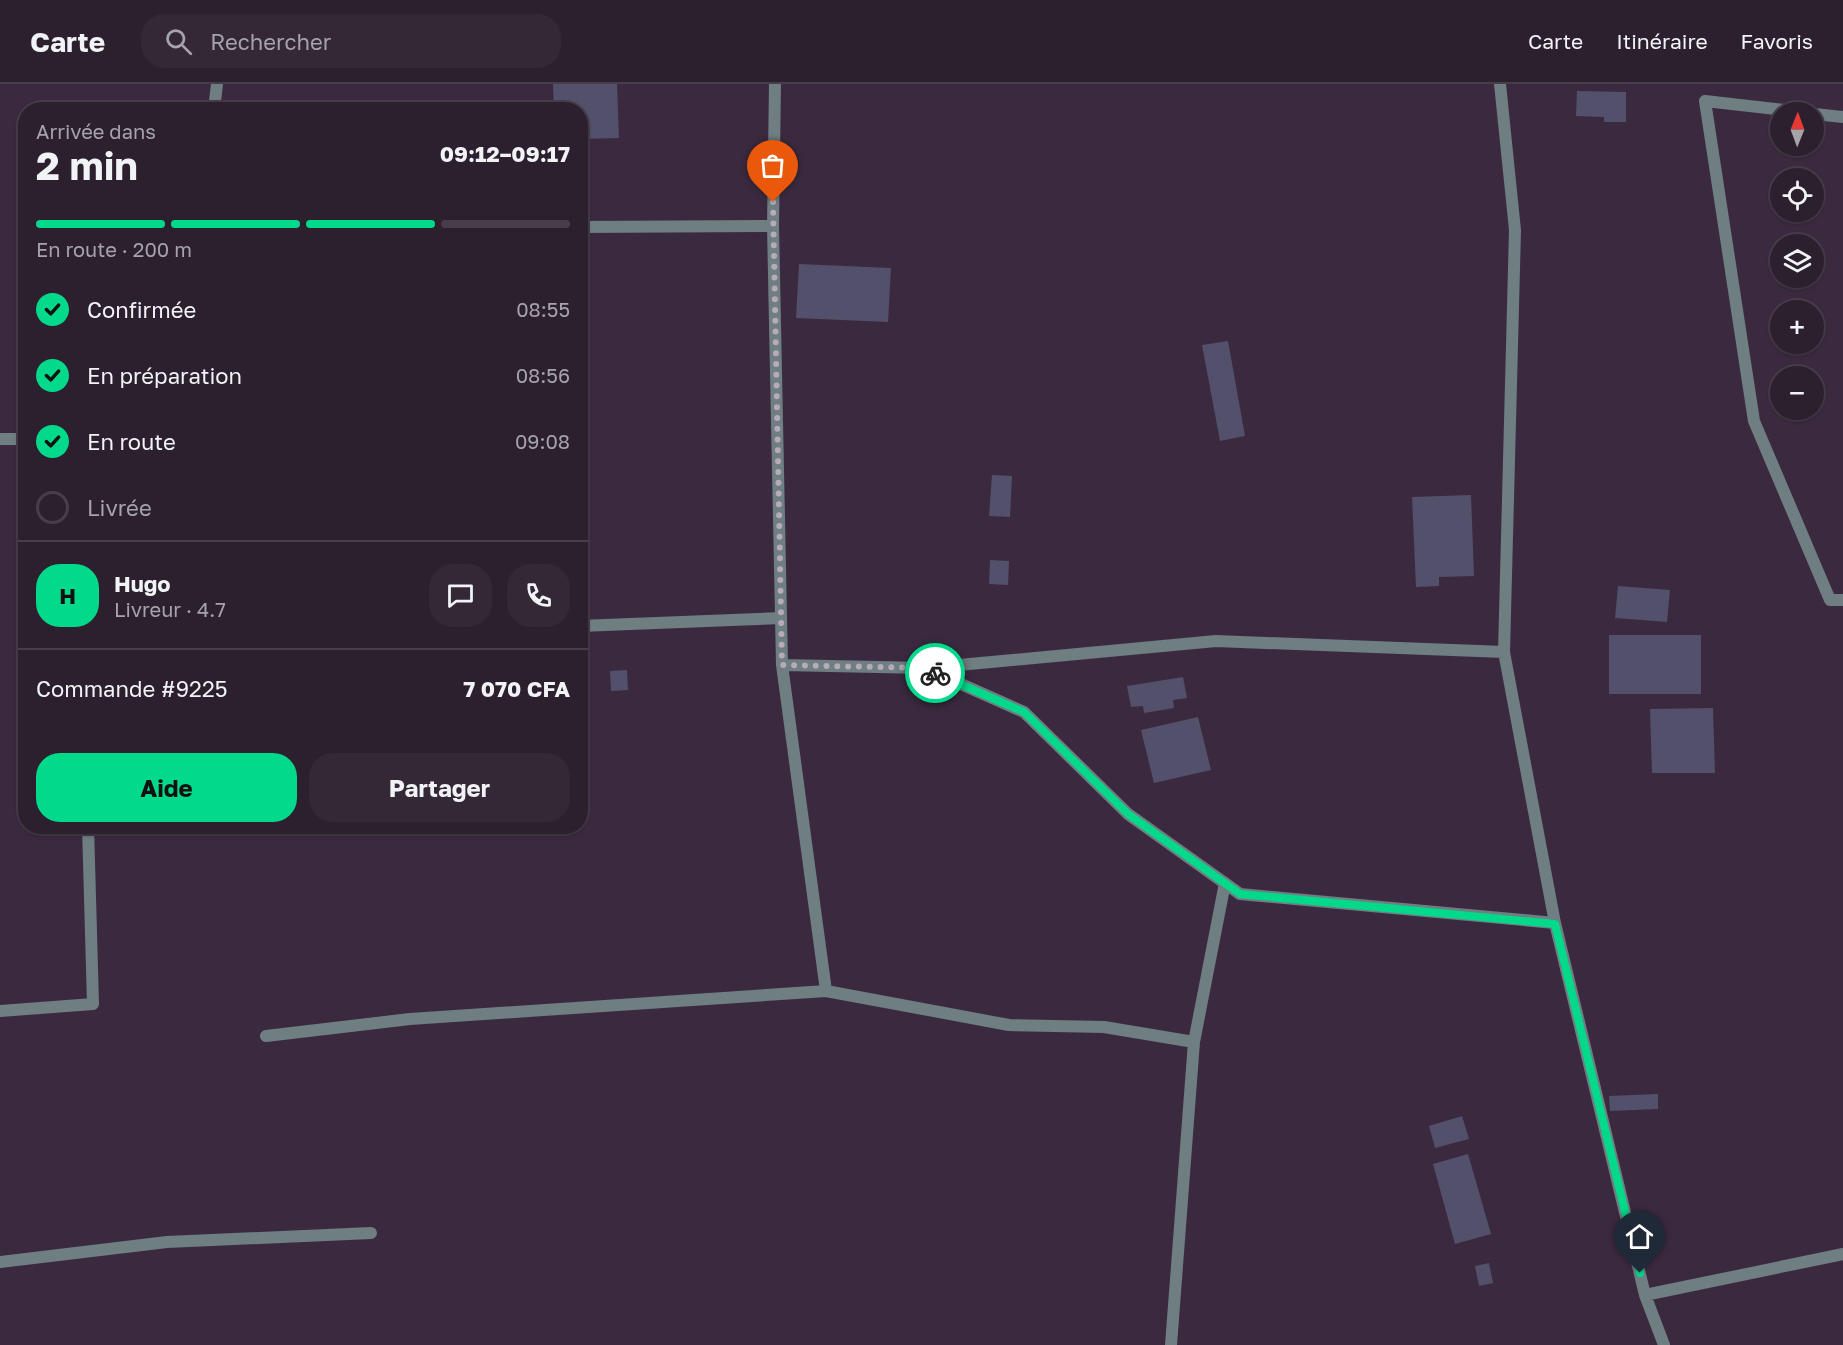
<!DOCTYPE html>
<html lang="fr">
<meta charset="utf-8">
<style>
:root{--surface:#2c202f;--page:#342837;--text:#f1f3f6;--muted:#a6a3aa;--line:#483e4b;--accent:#03d98b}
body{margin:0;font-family:"Golos Text",sans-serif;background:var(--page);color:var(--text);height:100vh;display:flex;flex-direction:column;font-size:22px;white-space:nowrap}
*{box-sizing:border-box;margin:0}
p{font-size:20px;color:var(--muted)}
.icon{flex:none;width:33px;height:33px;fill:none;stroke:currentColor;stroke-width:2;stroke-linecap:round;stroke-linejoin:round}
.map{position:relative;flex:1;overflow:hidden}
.side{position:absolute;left:18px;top:18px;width:570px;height:732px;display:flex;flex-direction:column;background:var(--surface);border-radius:24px;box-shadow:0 2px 4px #0004,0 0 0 2px var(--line)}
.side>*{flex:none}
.needle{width:39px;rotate:1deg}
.tools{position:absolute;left:1770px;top:18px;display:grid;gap:12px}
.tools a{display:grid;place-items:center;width:54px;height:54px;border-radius:50%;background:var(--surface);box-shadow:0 2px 4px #0004,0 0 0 2px var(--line);font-size:30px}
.pin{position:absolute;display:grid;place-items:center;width:51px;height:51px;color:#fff;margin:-62px -26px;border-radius:50% 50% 50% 0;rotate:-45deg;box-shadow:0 0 6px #0007}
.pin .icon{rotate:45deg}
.courier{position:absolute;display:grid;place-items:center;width:60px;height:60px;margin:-30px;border:4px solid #03d98b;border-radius:50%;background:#fff;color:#222;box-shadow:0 2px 8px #0007}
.head em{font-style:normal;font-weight:700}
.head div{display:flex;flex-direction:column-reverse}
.head{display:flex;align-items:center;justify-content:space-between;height:102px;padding:0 18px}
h1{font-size:39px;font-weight:700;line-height:45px}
.bar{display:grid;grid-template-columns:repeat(4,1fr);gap:9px 6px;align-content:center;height:72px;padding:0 18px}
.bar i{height:8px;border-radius:4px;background:var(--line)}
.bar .current{background:var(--accent)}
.bar p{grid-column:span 4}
.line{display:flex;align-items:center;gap:15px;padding:0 18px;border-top:2px solid var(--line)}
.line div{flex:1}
.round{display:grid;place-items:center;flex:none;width:63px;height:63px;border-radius:24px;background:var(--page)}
ol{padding:0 18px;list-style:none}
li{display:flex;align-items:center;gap:18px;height:66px}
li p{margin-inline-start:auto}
li .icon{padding:6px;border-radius:50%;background:var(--accent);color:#111;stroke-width:4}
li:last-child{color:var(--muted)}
li i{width:33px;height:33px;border:3px solid var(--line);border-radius:50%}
.action{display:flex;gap:12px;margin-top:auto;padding:12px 18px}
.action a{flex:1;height:69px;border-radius:24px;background:var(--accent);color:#111;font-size:24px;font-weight:700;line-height:69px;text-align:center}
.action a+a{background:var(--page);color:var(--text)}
header{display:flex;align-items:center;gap:36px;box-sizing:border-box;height:84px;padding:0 30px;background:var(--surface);border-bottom:2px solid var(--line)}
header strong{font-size:28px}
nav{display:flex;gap:33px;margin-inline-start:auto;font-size:21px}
.search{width:420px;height:54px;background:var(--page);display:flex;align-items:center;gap:15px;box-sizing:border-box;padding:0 21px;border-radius:24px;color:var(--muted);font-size:22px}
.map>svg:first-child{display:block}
.building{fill:#52506a}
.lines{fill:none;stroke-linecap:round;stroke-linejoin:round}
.minor{stroke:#6e7e81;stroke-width:12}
.done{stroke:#b7aaba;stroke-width:6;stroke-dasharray:0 10.8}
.route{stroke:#03d98b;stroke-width:8}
</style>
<header>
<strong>Carte</strong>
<div class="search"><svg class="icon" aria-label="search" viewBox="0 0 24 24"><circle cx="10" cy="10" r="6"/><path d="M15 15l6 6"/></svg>Rechercher</div>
<nav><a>Carte</a><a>Itinéraire</a><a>Favoris</a></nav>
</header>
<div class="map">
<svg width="1843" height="1261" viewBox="0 0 1843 1261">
<rect width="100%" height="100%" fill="#3b2a3f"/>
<!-- building -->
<path class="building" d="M553,0H617L619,54L580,55V26H554Z
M1577,7L1626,8V38H1604V33L1576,32Z
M799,180L891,184L888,238L796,234Z
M1228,257L1245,352L1220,357L1202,261Z
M992,391L1012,392L1010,433L989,432Z
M1471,411L1474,492L1439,493V502L1416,503L1412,413Z
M990,476L1009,477L1008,501L989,500Z
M1618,502L1670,506L1667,538L1615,534Z
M1609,551H1701V610H1609Z
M627,586L628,606L611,607L610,587Z
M1183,593L1187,614L1173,616L1174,624L1144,629L1143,622L1131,623L1127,602Z
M1713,624L1715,689H1652L1650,625Z
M1198,633L1211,686L1154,699L1141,646Z
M1658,1010V1025L1610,1027L1609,1012Z
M1462,1032L1469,1055L1435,1064L1429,1042Z
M1468,1070L1491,1150L1455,1160L1433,1080Z
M1489,1179L1493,1199L1479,1202L1475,1182Z"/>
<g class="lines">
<!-- minor -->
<path class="minor" d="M775,0L773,142L782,581L925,584L1024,628L1128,730L1240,810L1555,839L1645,1211L1664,1261
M1500,0L1515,146L1504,568L1555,839
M214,26L217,0
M1802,28L1705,17L1754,337L1830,516H1843
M1814,30L1843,33
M580,143L773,142
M0,355H26
M580,542L781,534
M782,581L826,907
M927,584L1216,557L1504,568
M0,927L93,920L88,742
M266,952L410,935L826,907L1009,941L1104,943L1194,958
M0,1178L167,1158L371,1149
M1645,1211L1843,1170
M1171,1261L1194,958L1225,799"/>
</g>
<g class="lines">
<!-- done -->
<path class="done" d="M773,118L782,581L925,584L935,589"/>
<!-- route -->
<path class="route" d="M935,589L1024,628L1128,730L1240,810L1555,840L1640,1189"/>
</g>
</svg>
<div class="tools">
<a><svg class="needle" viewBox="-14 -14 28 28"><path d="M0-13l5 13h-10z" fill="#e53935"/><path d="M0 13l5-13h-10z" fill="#a6a3aa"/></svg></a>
<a><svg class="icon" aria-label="locate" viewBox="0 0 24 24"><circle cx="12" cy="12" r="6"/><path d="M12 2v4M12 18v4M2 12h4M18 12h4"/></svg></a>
<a><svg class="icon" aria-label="layers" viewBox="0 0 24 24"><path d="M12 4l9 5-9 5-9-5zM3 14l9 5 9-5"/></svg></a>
<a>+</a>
<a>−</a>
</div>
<div class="pin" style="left:773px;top:118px;background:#ea580c"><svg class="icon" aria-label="bag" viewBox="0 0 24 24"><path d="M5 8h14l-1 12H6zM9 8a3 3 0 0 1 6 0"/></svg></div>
<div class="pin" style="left:1640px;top:1189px;background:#1f2937"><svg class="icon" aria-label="home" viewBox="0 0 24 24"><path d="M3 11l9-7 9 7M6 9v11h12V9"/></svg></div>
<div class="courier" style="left:935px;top:589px"><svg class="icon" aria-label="bike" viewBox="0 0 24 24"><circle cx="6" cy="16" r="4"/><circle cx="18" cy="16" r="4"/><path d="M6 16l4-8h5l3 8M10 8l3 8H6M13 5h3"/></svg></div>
<section class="side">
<div class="head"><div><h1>2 min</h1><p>Arrivée dans</p></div><em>09:12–09:17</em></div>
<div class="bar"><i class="current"></i><i class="current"></i><i class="current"></i><i></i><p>En route · 200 m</p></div>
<ol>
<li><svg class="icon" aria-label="check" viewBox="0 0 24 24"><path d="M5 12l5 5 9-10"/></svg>Confirmée<p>08:55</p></li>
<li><svg class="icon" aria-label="check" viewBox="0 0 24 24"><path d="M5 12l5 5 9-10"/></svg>En préparation<p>08:56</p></li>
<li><svg class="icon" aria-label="check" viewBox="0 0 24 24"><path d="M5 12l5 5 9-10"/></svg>En route<p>09:08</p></li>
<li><i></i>Livrée</li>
</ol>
<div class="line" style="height:108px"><b class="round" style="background:var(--accent);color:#111">H</b><div><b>Hugo</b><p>Livreur · 4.7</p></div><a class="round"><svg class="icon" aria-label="chat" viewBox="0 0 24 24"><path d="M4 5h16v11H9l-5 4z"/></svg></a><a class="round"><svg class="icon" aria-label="phone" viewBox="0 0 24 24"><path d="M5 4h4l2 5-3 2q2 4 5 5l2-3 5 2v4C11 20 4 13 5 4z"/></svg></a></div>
<div class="line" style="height:78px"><div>Commande #9225</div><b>7 070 CFA</b></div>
<div class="action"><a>Aide</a><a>Partager</a></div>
</section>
</div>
